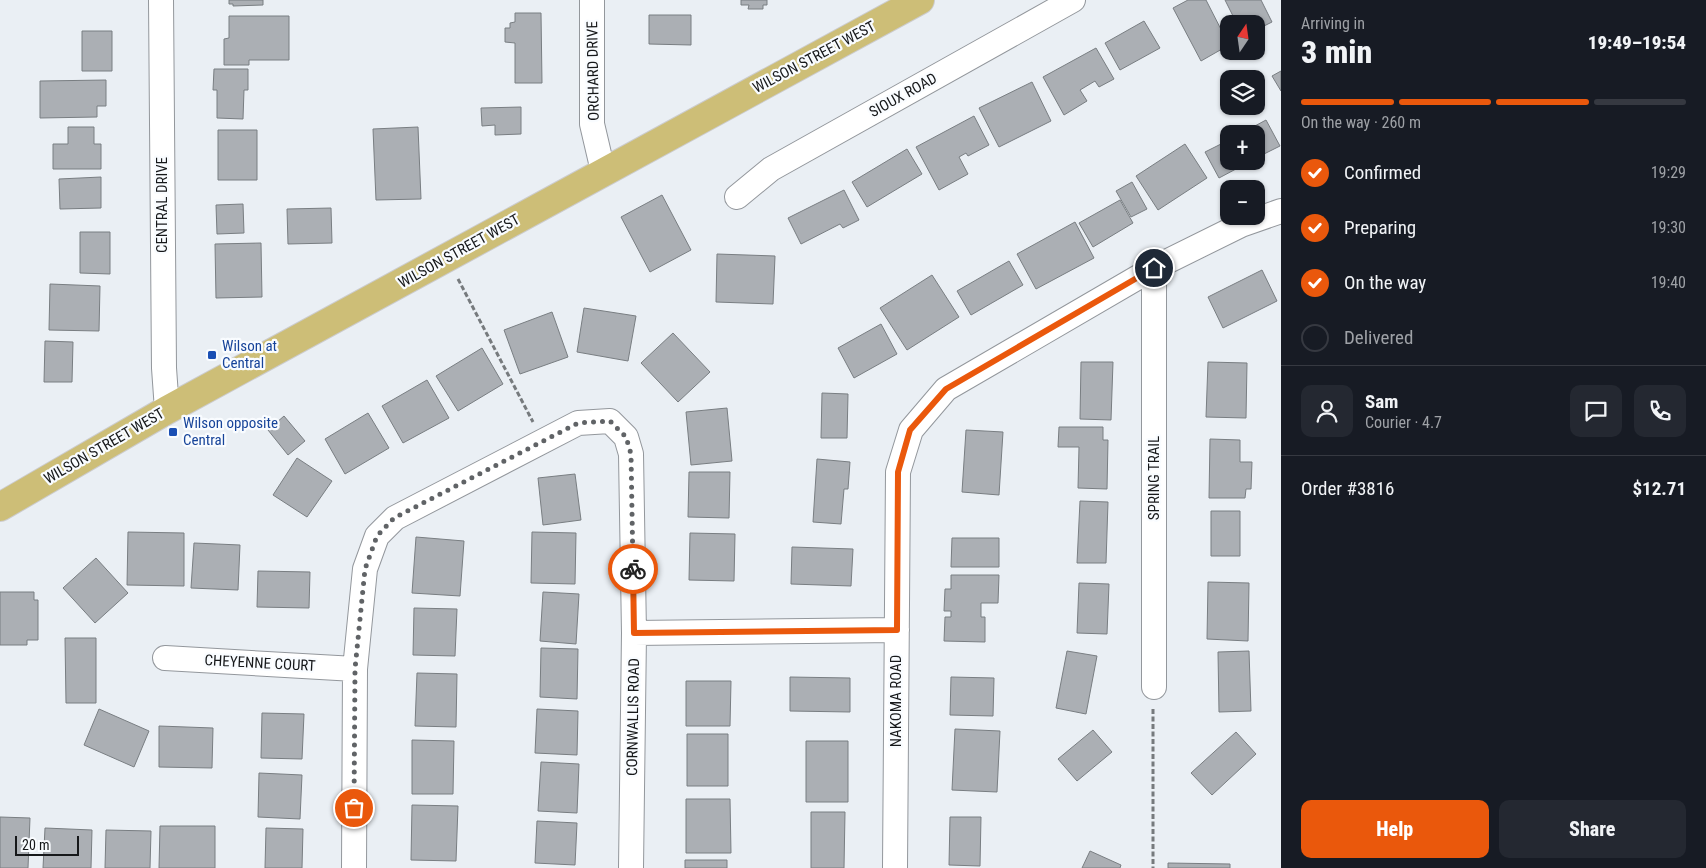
<!DOCTYPE html>
<meta charset="utf-8">
<style>
:root{--surface:#171b24;--page:#242831;--text:#f1f3f6;--muted:#9ea1a6;--line:#363941;--accent:#ea580c}
body{margin:0;font-family:"Roboto Condensed",sans-serif;background:var(--page);color:var(--text);height:100vh;display:flex;flex-direction:column;font-size:19px;white-space:nowrap}
*{box-sizing:border-box;margin:0}
p{font-size:16px;color:var(--muted)}
.icon{flex:none;width:28px;height:28px;fill:none;stroke:currentColor;stroke-width:2;stroke-linecap:round;stroke-linejoin:round}
.map{position:relative;flex:1;overflow:hidden}
.panel{display:flex;flex-direction:column;background:var(--surface);width:425px}
.panel>*{flex:none}
.needle{width:32px;rotate:13deg}
.buttons{position:absolute;left:1220px;top:15px;display:grid;gap:10px}
.buttons a{display:grid;place-items:center;width:45px;height:45px;border-radius:10px;background:var(--surface);box-shadow:0 1px 4px #0004;font-size:25px}
.scale{position:absolute;left:15px;bottom:12px;width:64px;box-sizing:border-box;padding-left:5px;border:2px solid #16181a;border-top:0;font-size:14px;line-height:18px;white-space:nowrap;color:#16181a;-webkit-text-stroke:4px #f9fcff;paint-order:stroke}
.pin{position:absolute;display:grid;place-items:center;width:42px;height:42px;color:#fff;margin:-21px;border:2px solid #fff;border-radius:50%;box-shadow:0 1px 5px #0007}
.courier{position:absolute;display:grid;place-items:center;width:50px;height:50px;margin:-25px;border:4px solid #ea580c;border-radius:50%;background:#fff;color:#222;box-shadow:0 1px 6px #0007}
.overview em{font-style:normal;font-weight:800}
.overview div{display:flex;flex-direction:column-reverse}
.overview{display:flex;align-items:center;justify-content:space-between;height:85px;padding:0 20px}
h1{font-size:32px;font-weight:800;line-height:38px}
.bar{display:grid;grid-template-columns:repeat(4,1fr);gap:8px 5px;align-content:center;height:60px;padding:0 20px}
.bar i{height:6px;border-radius:4px;background:var(--line)}
.bar .on{background:var(--accent)}
.bar p{grid-column:span 4}
.line{display:flex;align-items:center;gap:12px;padding:0 20px;border-top:1px solid var(--line)}
.line div{flex:1}
.round{display:grid;place-items:center;flex:none;width:52px;height:52px;border-radius:10px;background:var(--page)}
ol{padding:0 20px;list-style:none}
li{display:flex;align-items:center;gap:15px;height:55px}
li p{margin-inline-start:auto}
li .icon{padding:5px;border-radius:50%;background:var(--accent);color:#fff;stroke-width:4}
li:last-child{color:var(--muted)}
li i{width:28px;height:28px;border:2px solid var(--line);border-radius:50%}
.button{display:flex;gap:10px;margin-top:auto;padding:10px 20px}
.button a{flex:1;height:58px;border-radius:10px;background:var(--accent);color:#fff;font-size:20px;font-weight:800;line-height:58px;text-align:center}
.button a+a{background:var(--page);color:var(--text)}
main{display:flex;flex:1;min-height:0}
.map>svg:first-child{display:block}
.building{fill:#abafb4;stroke:#797e82}
.lines{fill:none;stroke-linecap:round;stroke-linejoin:round}
.minor-casing{stroke:#93979c;stroke-width:26}
.major-casing{stroke:#cccccd;stroke-width:30}
.path{stroke:#767a7d;stroke-width:3;stroke-dasharray:5 2.5;stroke-linecap:butt}
.minor{stroke:#fff;stroke-width:24}
.major{stroke:#cdbe77;stroke-width:28}
.done{stroke:#606366;stroke-width:5;stroke-dasharray:0 9}
.route{stroke:#ea580c;stroke-width:6}
.transit-dot{fill:#1a4fb4;stroke:#f9fcff;stroke-width:2}
.labels{text-anchor:middle;dominant-baseline:central;stroke-width:4.5;stroke-linejoin:round;paint-order:stroke}
.street-label{font-size:15px;fill:#16181a;stroke:#f9fcff}
.transit-label{font-size:15px;fill:#164399;stroke:#f9fcff;text-anchor:start}
</style>
<main>
<div class="map">
<svg width="1281" height="868" viewBox="0 0 1281 868">
<rect width="100%" height="100%" fill="#eaeff4"/>
<!-- building -->
<path class="building" d="M229,0H263V5L233,6V4H229Z
M741,0H767V5H763V9H748L749,5H741Z
M1188,0H1206L1229,45L1201,61L1173,8Z
M1225,0H1261L1272,22L1256,30V24H1237Z
M515,13H541L542,83H515V43L505,42V28H510V23L515,22Z
M649,15H691V45L649,44Z
M229,16H289V60H249V65H224V39L229,38Z
M1144,21L1160,48L1120,70L1105,43Z
M82,31H112V71H82Z
M1096,48L1114,79L1099,87L1095,81L1080,90L1087,101L1064,115L1043,77Z
M214,69H248V90H244L243,119L217,118V90H213Z
M1281,71V91L1272,76Z
M106,80V106H97V117L40,118V81Z
M1032,82L1051,121L999,147L979,108Z
M521,107V134L495,135V125L482,126L481,108Z
M974,116L989,145L968,156L966,153L959,157L968,174L939,190L916,147Z
M1266,120L1280,146L1256,158V134H1240Z
M68,127H94V144H101V169H53V144H68Z
M418,127L421,199L376,200L373,129Z
M218,130H257V180H218Z
M1229,140V161H1251L1219,178L1205,152Z
M1185,144L1207,178L1158,210L1136,176Z
M907,149L922,174L867,207L852,182Z
M101,177V208L60,209L59,179Z
M1132,182L1147,209L1131,217L1116,191Z
M844,190L859,220L843,228L840,224L801,244L788,218Z
M662,195L691,250L650,272L621,217Z
M1120,200L1133,223L1093,247L1079,223Z
M243,204L244,233L217,234L216,205Z
M331,208L332,243L288,244L287,209Z
M1075,222L1094,258L1036,289L1017,254Z
M80,232H110V274L80,273Z
M261,243L262,297L216,298L215,244Z
M717,254L775,256L773,304L716,302Z
M1009,261L1023,285L971,315L957,291Z
M1262,270L1277,301L1223,328L1208,297Z
M932,275L959,317L907,350L880,308Z
M50,284L100,286L99,331L49,330Z
M584,308L636,316L628,361L577,352Z
M552,312L568,357L520,374L504,330Z
M881,324L897,354L854,378L838,348Z
M673,333L710,372L678,402L641,363Z
M45,341L73,342L72,382H44Z
M482,348L503,384L458,411L436,376Z
M1081,362H1113L1111,420L1080,419Z
M1208,362L1247,363L1246,418L1206,417Z
M427,380L449,418L403,443L382,406Z
M822,393L848,394L847,438H821Z
M727,408L732,461L691,465L686,412Z
M368,413L389,448L345,474L325,439Z
M284,416L305,441L288,455L268,430Z
M1059,427H1103V440H1108L1107,489L1078,488L1079,447H1058Z
M966,430L1003,432L999,495L962,492Z
M1210,439L1240,440V462H1252L1251,489H1246L1245,498H1209Z
M297,458L332,481L307,517L273,495Z
M817,459L850,462L848,489H844L841,524L813,522Z
M689,472H730L729,518L688,517Z
M575,474L581,520L543,525L538,478Z
M1080,501L1108,502L1106,563H1077Z
M1211,511H1240V556H1211Z
M128,532L184,533V586L127,585Z
M532,532L576,533L575,584L531,583Z
M690,533L735,534L734,581L689,580Z
M416,537L464,541L460,596L412,593Z
M952,538H999V567H951Z
M194,543L240,545L238,590L191,588Z
M792,547L853,549L851,586L791,584Z
M96,558L128,593L95,623L63,588Z
M258,571L310,572L309,608L257,607Z
M951,575H999L998,603H981V617H985V642L944,641L945,617H951V611H944L945,589H951Z
M1208,582L1249,583L1248,641L1207,639Z
M1079,583L1109,584L1107,634L1077,633Z
M0,592H34V600H38V640H27V645H0Z
M543,592L579,594L576,644L540,641Z
M414,608L457,609L455,656L413,655Z
M65,638H96V703H66Z
M541,648L578,649L577,699L540,697Z
M1067,651L1097,656L1086,714L1056,708Z
M1249,651L1251,711L1219,712L1218,652Z
M417,673L457,674L456,727L415,726Z
M790,677L850,678V712L790,711Z
M951,677L994,678L993,716L950,715Z
M686,681H731L730,726H686Z
M99,709L149,731L134,767L84,745Z
M537,709L578,711L577,755L535,753Z
M262,713L304,714L302,759L261,758Z
M159,726L213,728L212,768L159,767Z
M955,729L1000,731L997,792L952,790Z
M1093,730L1112,752L1077,781L1058,759Z
M1236,732L1256,754L1212,795L1191,773Z
M687,734H728V786H687Z
M412,740L454,741L453,794H412Z
M806,741H848V802H806Z
M541,762L579,764L577,813L538,811Z
M259,773L302,775L300,819L258,817Z
M686,799H730L731,853H686Z
M412,805L458,806L456,861L411,860Z
M811,812H845L844,868H811Z
M0,817L30,818L28,868H0Z
M950,817H981L980,866L949,865Z
M537,821L577,823L575,865L535,863Z
M160,826H215V868H159Z
M45,828L92,830L91,868H43Z
M266,828L303,829L302,868H265Z
M106,830L151,831L150,868H105Z
M1090,851L1121,865L1120,868H1082Z
M685,860H727V868H685Z
M1168,863L1230,864V868H1168Z"/>
<g class="lines">
<!-- minor casing -->
<g class="minor-casing">
<path id="minor" d="M161,0L164,368L167,410
M592,0V124L603,171
M737,197L771,169L1073,0
M1154,268V687
M634,633L897,630
M165,658L355,669
M354,868L355,669L365,569L377,536L395,518L578,423L610,421L626,437L631,454L634,633L631,868
M895,868L898,472L911,430L946,389L1154,268L1241,225L1281,211"/>
</g>
<!-- major casing -->
<g class="major-casing">
<path id="major" d="M0,507L167,410L920,0"/>
</g>
<!-- path -->
<path class="path" d="M458,279L533,422
M1153,709V868"/>
<!-- minor -->
<use href="#minor" class="minor"/>
<!-- major -->
<use href="#major" class="major"/>
</g>
<g class="lines">
<!-- done -->
<path class="done" d="M354,808L355,669L365,569L377,536L394,518L578,423L610,421L626,437L631,454L633,569"/>
<!-- route -->
<path class="route" d="M633,569L634,633L897,630L898,472L910,430L946,389L1154,268"/>
</g>
<!-- markers -->
<g class="transit-dot">
<rect x="207" y="350" width="10" height="10" rx="2.5"/>
<rect x="168" y="427" width="10" height="10" rx="2.5"/>
</g>
<g class="labels">
<!-- street labels -->
<g class="street-label">
<text transform="translate(814 57) rotate(-28)">WILSON STREET WEST</text>
<text transform="translate(593 71) rotate(-91)">ORCHARD DRIVE</text>
<text transform="translate(903 95) rotate(-29)">SIOUX ROAD</text>
<text transform="translate(162 205) rotate(-90)">CENTRAL DRIVE</text>
<text transform="translate(459 251) rotate(-29)">WILSON STREET WEST</text>
<text transform="translate(104 446) rotate(-30)">WILSON STREET WEST</text>
<text transform="translate(1154 478) rotate(-90)">SPRING TRAIL</text>
<text transform="translate(260 663) rotate(3)">CHEYENNE COURT</text>
<text transform="translate(896 701) rotate(-90)">NAKOMA ROAD</text>
<text transform="translate(633 717) rotate(-89)">CORNWALLIS ROAD</text>
</g>
<!-- transit labels -->
<g class="transit-label">
<text x="222" y="346">Wilson at<tspan x="222" dy="17">Central</tspan></text>
<text x="183" y="423">Wilson opposite<tspan x="183" dy="17">Central</tspan></text>
</g>
</g>
</svg>
<div class="buttons">
<a><svg class="needle" viewBox="-14 -14 28 28"><path d="M0-13l5 13h-10z" fill="#e53935"/><path d="M0 13l5-13h-10z" fill="#9ea1a6"/></svg></a>
<a><svg class="icon" aria-label="layers" viewBox="0 0 24 24"><path d="M12 4l9 5-9 5-9-5zM3 14l9 5 9-5"/></svg></a>
<a>+</a>
<a>−</a>
</div>
<div class="scale">20 m</div>
<div class="pin" style="left:354px;top:808px;background:#ea580c"><svg class="icon" aria-label="bag" viewBox="0 0 24 24"><path d="M5 8h14l-1 12H6zM9 8a3 3 0 0 1 6 0"/></svg></div>
<div class="pin" style="left:1154px;top:268px;background:#1f2937"><svg class="icon" aria-label="home" viewBox="0 0 24 24"><path d="M3 11l9-7 9 7M6 9v11h12V9"/></svg></div>
<div class="courier" style="left:633px;top:569px"><svg class="icon" aria-label="bike" viewBox="0 0 24 24"><circle cx="6" cy="16" r="4"/><circle cx="18" cy="16" r="4"/><path d="M6 16l4-8h5l3 8M10 8l3 8H6M13 5h3"/></svg></div>
</div>
<section class="panel">
<div class="overview"><div><h1>3 min</h1><p>Arriving in</p></div><em>19:49–19:54</em></div>
<div class="bar"><i class="on"></i><i class="on"></i><i class="on"></i><i></i><p>On the way · 260 m</p></div>
<ol>
<li><svg class="icon" aria-label="check" viewBox="0 0 24 24"><path d="M5 12l5 5 9-10"/></svg>Confirmed<p>19:29</p></li>
<li><svg class="icon" aria-label="check" viewBox="0 0 24 24"><path d="M5 12l5 5 9-10"/></svg>Preparing<p>19:30</p></li>
<li><svg class="icon" aria-label="check" viewBox="0 0 24 24"><path d="M5 12l5 5 9-10"/></svg>On the way<p>19:40</p></li>
<li><i></i>Delivered</li>
</ol>
<div class="line" style="height:90px"><a class="round"><svg class="icon" aria-label="person" viewBox="0 0 24 24"><circle cx="12" cy="8" r="4"/><path d="M4 21q1-7 8-7t8 7"/></svg></a><div><b>Sam</b><p>Courier · 4.7</p></div><a class="round"><svg class="icon" aria-label="chat" viewBox="0 0 24 24"><path d="M4 5h16v11H9l-5 4z"/></svg></a><a class="round"><svg class="icon" aria-label="phone" viewBox="0 0 24 24"><path d="M5 4h4l2 5-3 2q2 4 5 5l2-3 5 2v4C11 20 4 13 5 4z"/></svg></a></div>
<div class="line" style="height:65px"><div>Order #3816</div><b>$12.71</b></div>
<div class="button"><a>Help</a><a>Share</a></div>
</section>
</main>
